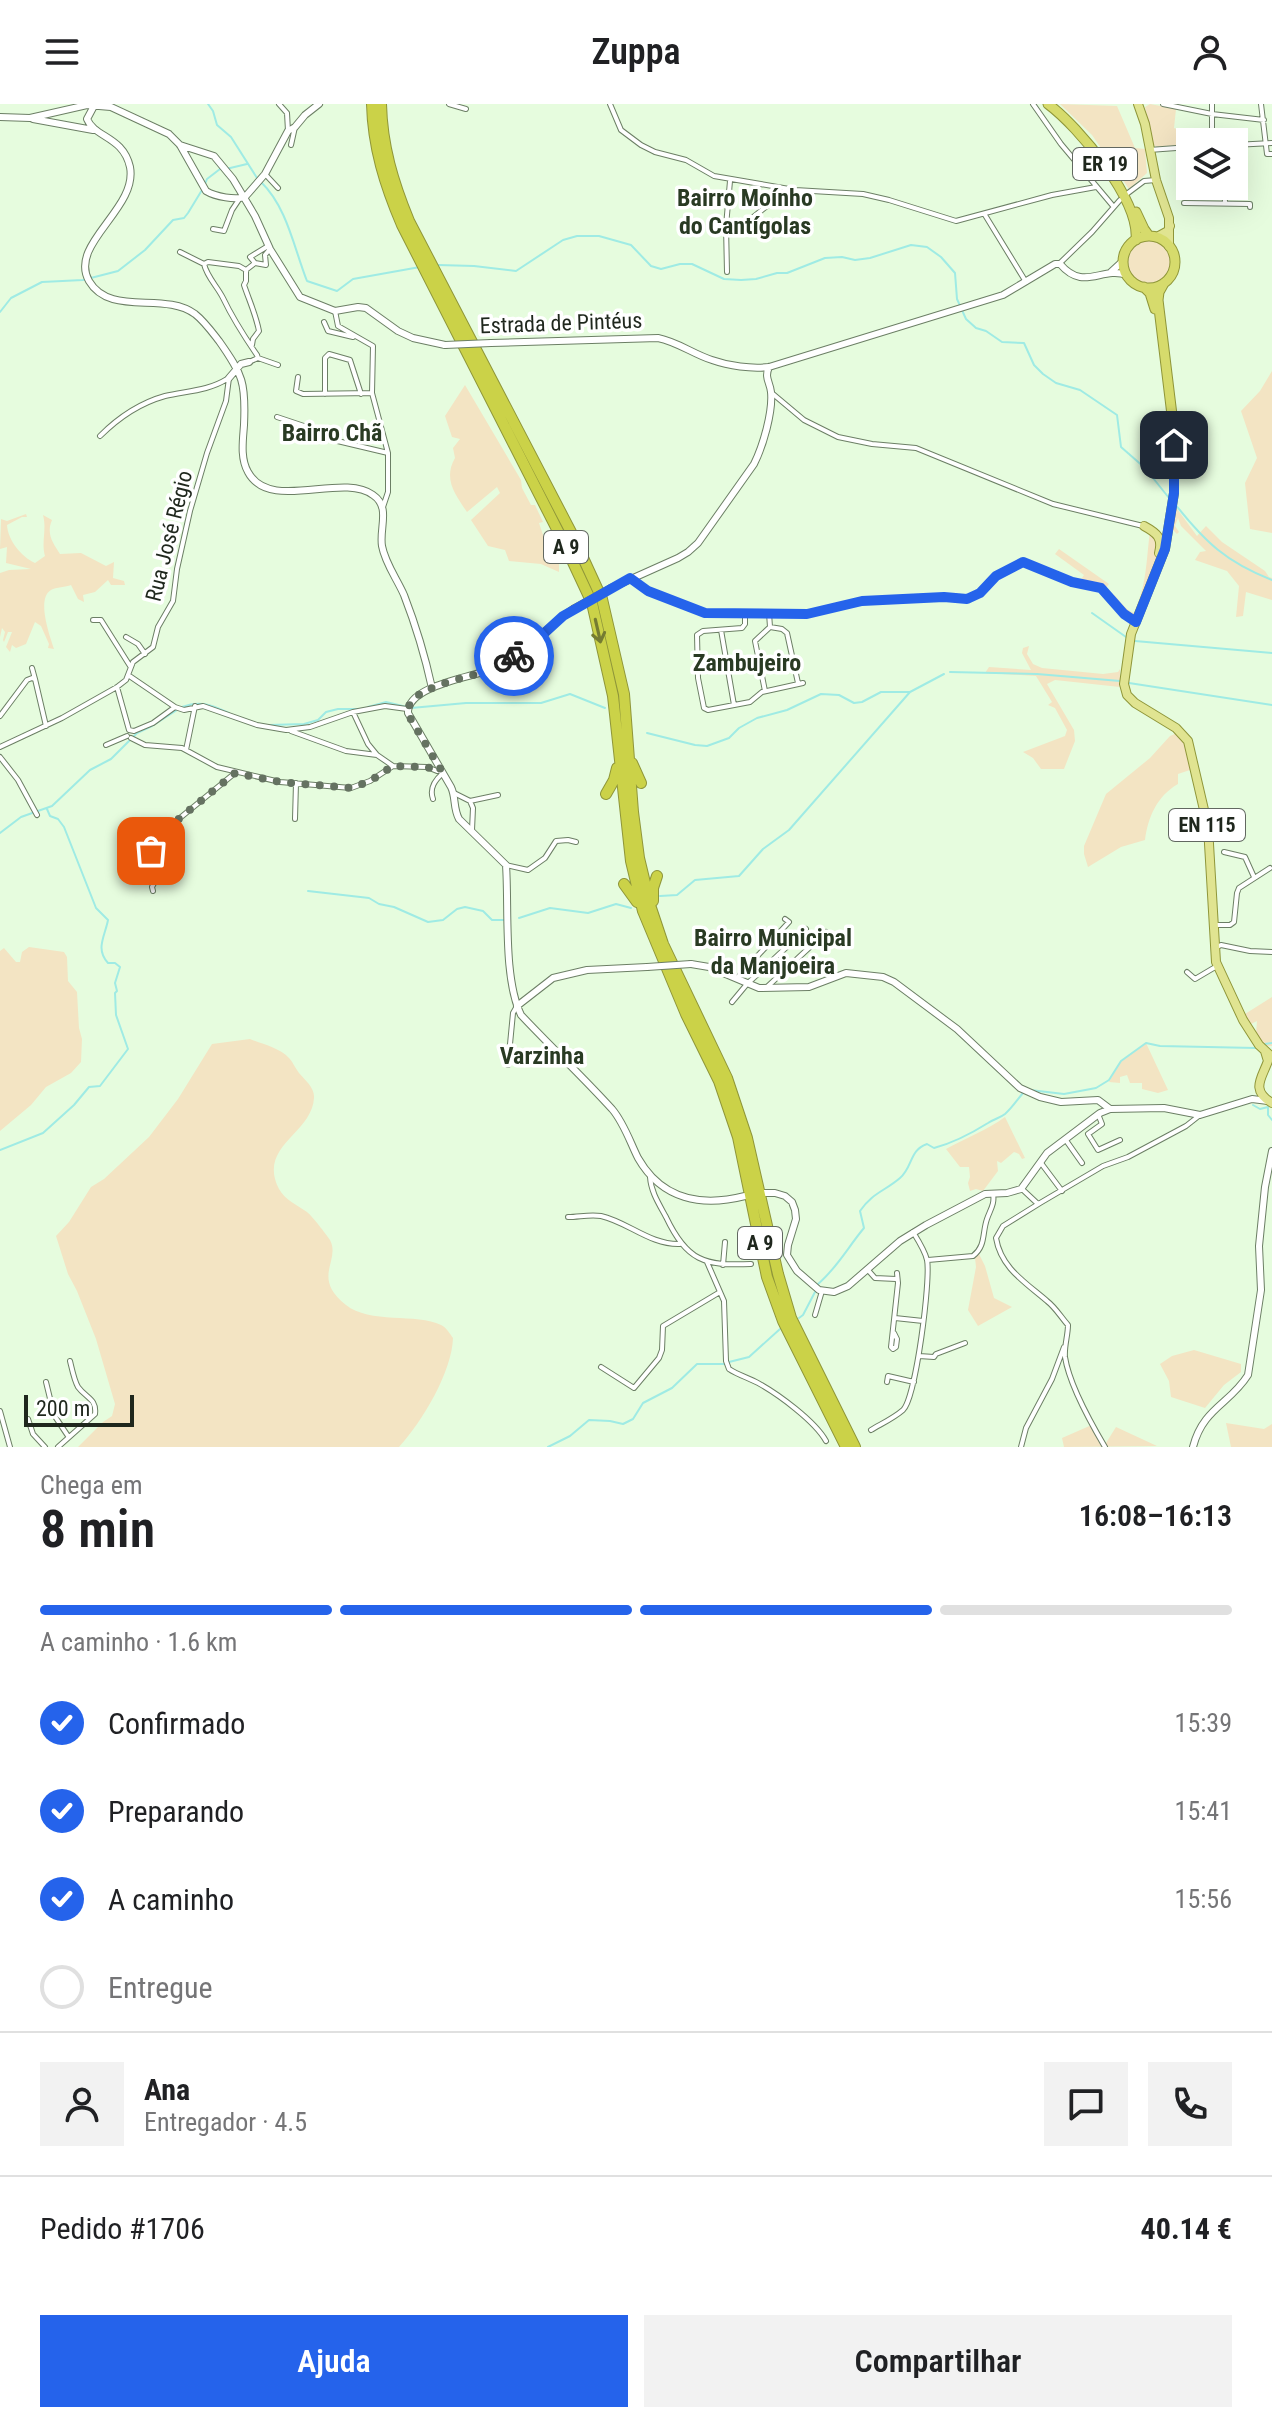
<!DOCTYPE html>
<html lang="pt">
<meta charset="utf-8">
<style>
:root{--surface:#fff;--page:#f2f2f2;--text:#202124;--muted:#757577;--line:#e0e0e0;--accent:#2563eb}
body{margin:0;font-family:"Roboto Condensed",sans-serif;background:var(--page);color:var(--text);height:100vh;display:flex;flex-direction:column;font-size:30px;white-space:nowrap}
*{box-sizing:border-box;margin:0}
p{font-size:26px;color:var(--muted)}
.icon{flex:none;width:44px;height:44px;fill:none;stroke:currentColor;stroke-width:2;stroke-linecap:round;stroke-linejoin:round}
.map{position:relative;height:1343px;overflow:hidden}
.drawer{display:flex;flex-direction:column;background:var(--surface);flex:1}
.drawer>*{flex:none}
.buttons{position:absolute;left:1176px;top:24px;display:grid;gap:16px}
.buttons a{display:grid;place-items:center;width:72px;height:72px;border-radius:0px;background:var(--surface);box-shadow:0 8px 32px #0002;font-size:40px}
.scale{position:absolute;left:24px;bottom:20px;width:110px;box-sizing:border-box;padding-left:8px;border:4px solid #1f271d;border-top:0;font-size:22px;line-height:28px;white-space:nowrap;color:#1f271d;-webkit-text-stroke:6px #fff;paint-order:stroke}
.pin{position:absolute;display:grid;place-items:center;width:68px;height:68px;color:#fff;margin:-34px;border-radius:16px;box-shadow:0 4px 12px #0006}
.courier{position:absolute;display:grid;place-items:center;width:80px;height:80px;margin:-40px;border:6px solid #2563eb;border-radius:50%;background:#fff;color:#222;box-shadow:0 2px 10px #0007}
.summary em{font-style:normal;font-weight:600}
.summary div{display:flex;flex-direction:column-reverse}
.summary{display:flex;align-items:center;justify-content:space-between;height:136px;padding:0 40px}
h1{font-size:52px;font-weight:600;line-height:60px}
.bar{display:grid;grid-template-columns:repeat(4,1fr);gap:12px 8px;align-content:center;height:96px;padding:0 40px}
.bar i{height:10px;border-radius:6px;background:var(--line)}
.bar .active{background:var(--accent)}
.bar p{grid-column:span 4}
.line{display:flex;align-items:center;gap:20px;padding:0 40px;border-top:2px solid var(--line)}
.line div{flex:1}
.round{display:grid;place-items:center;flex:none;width:84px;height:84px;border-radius:0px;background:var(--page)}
ol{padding:0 40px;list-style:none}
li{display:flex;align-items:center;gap:24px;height:88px}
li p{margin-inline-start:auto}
li .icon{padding:8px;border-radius:50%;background:var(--accent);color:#fff;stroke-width:4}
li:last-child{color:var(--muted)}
li i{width:44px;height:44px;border:4px solid var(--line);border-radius:50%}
.button{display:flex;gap:16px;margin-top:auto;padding:16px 40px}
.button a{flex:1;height:92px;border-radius:0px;background:var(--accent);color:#fff;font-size:32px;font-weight:600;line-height:92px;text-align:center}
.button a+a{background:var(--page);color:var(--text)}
header{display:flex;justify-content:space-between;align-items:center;height:104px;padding:0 40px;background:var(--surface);font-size:36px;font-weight:600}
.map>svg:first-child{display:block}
.green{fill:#f3e4c3}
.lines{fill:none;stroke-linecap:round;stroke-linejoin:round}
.stream{stroke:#9febe4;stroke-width:2}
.minor-casing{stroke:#6c7f65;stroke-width:6}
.tertiary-casing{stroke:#6c7f65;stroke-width:8}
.primary-casing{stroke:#8f9639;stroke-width:10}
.trunk-casing{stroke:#8f9639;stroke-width:11}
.motorway-casing{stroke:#8f9639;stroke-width:12}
.minor{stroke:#fff;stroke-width:4}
.tertiary{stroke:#fff;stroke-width:6}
.primary{stroke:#e0e491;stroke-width:8}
.trunk{stroke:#d6db6c;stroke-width:9}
.motorway{stroke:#cbd248;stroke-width:10}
.tertiary-bridge-casing{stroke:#6c7f65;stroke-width:8;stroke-linecap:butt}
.tertiary-bridge{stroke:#fff;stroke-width:6}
.oneway{stroke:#757c32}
.done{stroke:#657261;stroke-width:8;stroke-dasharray:0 14.4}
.route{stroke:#2563eb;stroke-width:10}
.labels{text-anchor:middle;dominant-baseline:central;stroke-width:7;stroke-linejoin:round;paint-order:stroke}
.shield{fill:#fff;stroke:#626861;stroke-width:2}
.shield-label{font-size:20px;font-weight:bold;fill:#1f271d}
.street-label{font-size:22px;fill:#1f271d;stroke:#fff}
.neighbourhood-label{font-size:24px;font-weight:bold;fill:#293a23;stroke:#fff}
</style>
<header><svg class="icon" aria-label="menu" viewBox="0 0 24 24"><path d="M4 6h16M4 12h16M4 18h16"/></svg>Zuppa<svg class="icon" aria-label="person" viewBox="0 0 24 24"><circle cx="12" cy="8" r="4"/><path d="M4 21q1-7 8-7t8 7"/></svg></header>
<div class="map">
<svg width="1272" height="1343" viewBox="0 0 1272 1343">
<rect width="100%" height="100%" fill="#e6fcde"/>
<!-- green -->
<path class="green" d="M1060,0L1117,2L1135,44L1145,45L1147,69L1129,85L1092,31Z
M1150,0L1176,5L1174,24L1179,26L1180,41L1157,43L1153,41L1145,3Z
M1128 158a21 21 0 1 1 42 0a21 21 0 1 1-42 0Z
M1272,267V429L1250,425L1245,379L1257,354L1241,307L1260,287Z
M465,281L521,376L522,384L531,401H535L543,418L539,419L545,437H550L559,458V468L541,460L509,457L505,446L488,442L471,416L500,389L497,383L467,408C455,390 443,375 455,354L453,344L460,335L452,333L445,312Z
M1175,402L1197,432L1206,422L1222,438L1265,467L1269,473L1272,474V496L1246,488L1243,512L1236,513L1239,482L1227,467L1195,456L1200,448L1206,447L1181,422L1178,414L1175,422L1179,428L1177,430L1172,425Z
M26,410L27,413H22L7,421C8,437 22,453 35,459L45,452C41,438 47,426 43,411L52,416C46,430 53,439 60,450L81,449L106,462L114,458L113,474L124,477L125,481H111L108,476L95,488L83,491L84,498L78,495L71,481C66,483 56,483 51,486C36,495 50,532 54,545L48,544L49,540L41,522L35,518L26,540L16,544L12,541L10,548L6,543L12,528H8L4,538L3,536L5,528L2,524L0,533V469L9,466L31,465L6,459L7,443L0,445L1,417V415L7,417Z
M1150,427L1159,444L1155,462L1135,510C1125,512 1111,498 1110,488C1119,493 1123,505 1134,509C1147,480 1146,458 1150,427Z
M1059,445L1109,480L1105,485L1097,479L1080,477L1084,471L1055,450Z
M1029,542L1027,550L1033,560L1042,564L1103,570L1118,568L1120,565V583L1055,576L1047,580L1074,626L1075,637L1064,665H1041L1033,654L1023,648L1065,632L1067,626L1055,604L1048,601L1052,598L1036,572L985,569L989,563L1031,566L1022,549L1023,544Z
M1177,629L1186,640L1190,666L1178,670V680C1157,692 1148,713 1145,736L1121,743L1088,763L1084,750V742L1106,690L1150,654L1170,632Z
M29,843L64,848L67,853L68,877L77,888L79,924L82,935L81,958L71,969L46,983L31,1001L0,1027V847L4,844L16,858H20L22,848Z
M1272,893V942H1266L1256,931L1257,917L1251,920L1245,910Z
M250,935C262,940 280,944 289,954C293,958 295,964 299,969C305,976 315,984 314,994C312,1030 257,1042 279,1085C285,1096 297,1101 307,1108C312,1112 326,1130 330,1136C341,1157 311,1173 346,1201C369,1220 417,1209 441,1221C446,1223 450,1230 453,1234C452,1268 422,1318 399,1343H78L103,1318L112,1312L115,1300L96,1235L77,1187L68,1170L56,1132L69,1118L91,1083L104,1075L149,1033L178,995L212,940Z
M1146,939L1168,986L1158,989L1142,985V979H1130L1127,971L1120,973V979L1109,978L1121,957Z
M1005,1013L1025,1054L1022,1055L1019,1050L1014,1048L1001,1059L997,1057L998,1067L983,1087L976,1085L970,1087L968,1079L970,1073L969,1063H960L946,1045C966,1034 987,1026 1005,1013Z
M979,1150L985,1162L994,1194L1012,1203L978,1222L968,1206L976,1163L975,1154Z
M1194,1246L1241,1260V1268L1224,1281L1205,1304L1171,1293L1169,1277L1160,1260L1172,1252Z
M1226,1319L1264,1325L1272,1320V1343H1231Z
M1094,1320L1106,1339L1116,1323L1157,1342L1064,1343L1062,1334Z"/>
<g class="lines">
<!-- stream -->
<path class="stream" d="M208,0L213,7L217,21L231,33L257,74
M226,65L247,60
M261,78C287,103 294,144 307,177L337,187L353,175L420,163
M205,80L207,75L220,65
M438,161L474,162L516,167L563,136L577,132H599L631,141L651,162L661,165L680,160H692L724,175L741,176L756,175L777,169H787L825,154L842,153L855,156L870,154L911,141L927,143L941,153L955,169L957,195L966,215L976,224L986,227L1002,238L1024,239L1034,261L1043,270L1056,279L1080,286L1117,311L1121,343L1145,364L1169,394
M0,208L11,194L42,178L83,176L118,167L145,146L173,116L184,114L188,109L202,86
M1175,400C1205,438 1226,458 1272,476
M1092,509L1126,533
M1135,537L1272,549
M950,568L1037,570L1120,577
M1129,579L1272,601
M182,603C201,596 211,601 229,609
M368,603L386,598L411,604L466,599H541L570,590L605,604
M269,621L304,620L318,616L326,608L338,605H358
M647,629L695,641L707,642L729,634L739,624L757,614L787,606L821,590L839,591L854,599L862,598L881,588H909
M0,729L21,713L52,702L90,666L111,655L137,629L152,622L177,606
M308,787L369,794L379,800L394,803L428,818L443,816L457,805L465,803L483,807L492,816H504
M660,792L677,791L695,776L739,772L763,745L789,726L910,588L944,570
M519,814L550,804L588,809L616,800L631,804
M1265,940L1272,939
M1030,986L1064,990L1096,984L1109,976L1121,957L1146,939L1160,942L1256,944
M1253,1001L1260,1005L1268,1003V1011L1272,1016
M0,1046L43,1029L74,1001L89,983L100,982L128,945L116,911L115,889L117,887L115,879L120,863L115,859H108C95,845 105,832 108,816L96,804L64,723L58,715L50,712L47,705
M818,1180C837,1164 848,1143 864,1124L860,1107C872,1089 885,1087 900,1074C913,1063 909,1046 927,1040L934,1044C953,1039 972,1029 988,1019C994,1015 1000,1014 1005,1010C1012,1004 1017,996 1023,989
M799,1214L803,1211L815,1188
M729,1258L749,1253L780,1225
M548,1343L570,1332L589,1316L610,1317L623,1320L633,1315L643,1299L672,1284L697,1260H725"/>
<!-- minor casing -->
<g class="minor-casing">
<path id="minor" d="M279,0L287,9L288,27
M449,0L466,5
M610,0L621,26L641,41L655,48L686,56L714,72L795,86L863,90L889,96L956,117L1052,91L1096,83
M1033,0L1061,40L1113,102
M1163,0L1212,10L1264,16
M1212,0V38
M1261,0L1267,50H1272
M291,41L295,23
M1234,41L1272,39
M1149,46L1190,43
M265,70L278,84
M1224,82L1225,98
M1128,89L1144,77L1156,76
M1184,99L1250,100V103
M985,111L1026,178
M726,122L730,77
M213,125L224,127L232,106L240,94
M180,148L204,160C207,173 217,182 223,194C233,215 244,232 257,251L258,254L249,258
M255,159L250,153L268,142
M204,160L208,158L239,162L246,166L255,159L266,161L265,151L270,145
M1059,160L1092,128L1120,96
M246,166V177L244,181C249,196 256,211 259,227L253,235L252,241
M727,168L726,122H742L767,102L803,88
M335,207L338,222L373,242L372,289L388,349V388L383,403
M324,218L328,227L353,233
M258,254L278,261
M298,273L296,287L303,290L372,289
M325,290V254L329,250L350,256L361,290
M773,290L804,316L838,333L872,340L916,344L1053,400L1143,422
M277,313L307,323L329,335L388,349
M100,332C118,314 140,299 165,292C186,287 208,287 227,275
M631,475L648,487L705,509L807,510L862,497L944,493L967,495L980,489L996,472L1023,458L1072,478L1101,484L1124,510L1136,518
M769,509L770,523L782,525L787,529L798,579
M745,510V520L742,524L703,527L697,531L698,574L704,604L708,606L750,598L762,588L803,579
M93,516H101L130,562
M721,526L734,601
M126,533L138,540L145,550
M32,564L35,575
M128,571L175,603
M117,583L129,626L134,627
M765,587L755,537L770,523
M353,608L368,640L377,651
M0,612L27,576L32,574L35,575L46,622
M134,627L153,619L175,603L184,606L203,602L257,621L286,626L310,623L353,608L385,602L407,605
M291,627L346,647L377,651L393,662L427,663L437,667L441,666
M131,634L145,641L182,644L217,663L280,678L351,684L370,677L393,662
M106,641L127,632
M0,643L62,614L117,583L126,576L133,558L153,543L158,523L173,497L177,465L190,407L207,349L226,297L229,274
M186,646L195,602
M0,653L18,676L37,711
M454,689L470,697L498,691
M433,695C429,684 435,676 443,669
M470,697L473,704L472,726
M295,715L296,679
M1224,748L1245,753L1254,773
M506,761L528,766L545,754L556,737L568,736L576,738
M153,787L152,783L161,766L151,747L152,742L175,718L235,669
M1215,821H1230L1234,818L1237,789L1239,784L1270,764
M1217,843L1221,841L1250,847L1272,848
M1187,868L1195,875L1217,862
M737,874L789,818L785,815
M767,883L826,828
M732,898L747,880L806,825
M508,961L513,909L517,902
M1098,1010L1102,1020L1088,1030L1098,1046L1120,1036
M1065,1035L1082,1059
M1041,1059L1062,1087
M650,1073C651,1088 659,1100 666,1113C687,1157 704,1162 751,1160
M1022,1085L1038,1100
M568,1113C579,1113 590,1110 601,1112C628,1118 650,1141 680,1140
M928,1156L973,1152C986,1142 982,1129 987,1115C990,1106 995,1100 993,1090
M707,1158L724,1197L726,1257L729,1265C738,1271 749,1274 758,1279C778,1290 815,1317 826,1337
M723,1161L725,1138
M867,1165L875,1174L896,1175
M815,1211L822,1187
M895,1214L923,1217
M894,1229L897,1235L896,1243L893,1245L891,1243L898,1179L897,1169
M919,1252L934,1253L936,1250L965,1239
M601,1263L634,1284L659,1254L662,1246L663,1222L720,1188
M46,1278L54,1311L68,1332
M887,1278L888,1272L914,1278
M0,1307L10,1343
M28,1315L33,1330L45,1343
M871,1326C881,1320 894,1314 903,1306C916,1294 931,1174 927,1156C925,1147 918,1136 913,1128
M58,1343L95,1310C97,1295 86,1294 78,1283C74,1276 72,1265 70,1257
M1021,1343L1026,1324L1052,1275L1064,1243
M1105,1343C1092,1321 1069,1279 1065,1253C1064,1243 1068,1231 1068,1221C1061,1213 1055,1203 1047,1197C1025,1178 1001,1164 996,1134L1003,1122L1040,1099L1103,1062L1128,1053L1186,1022L1200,1011"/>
</g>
<!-- tertiary casing -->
<g class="tertiary-casing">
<path id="tertiary" d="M95,0L87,15C95,34 123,32 130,63C138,105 68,140 89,177C110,213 164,187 195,210C204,217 212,228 219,237C243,271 246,279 244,321C243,336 240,354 248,368C270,409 342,368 373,391C391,403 379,424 382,442C385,459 397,475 404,491C416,522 425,552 432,584
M0,13L30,14L87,1L111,3L169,30L180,41L206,87C216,93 235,96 245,93
M33,15L93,26
M180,41L214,52L233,75L255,112L270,145L300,193L335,207L358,203L366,204L398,227L413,234L445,241
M245,93L265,70L288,27L295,23L305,11L319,0
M1111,168L1123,157
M491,239L658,234C678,238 693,250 712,256C729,262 751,265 769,263L1003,191L1055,160H1060C1084,188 1101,162 1127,171
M229,274L241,260L249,258
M611,484L678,454L688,448L698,439L754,360C763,342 773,308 771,288C770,278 764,274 769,263
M573,505C544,524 521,556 486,567C466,574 407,583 408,609L451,683C456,693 453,704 459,715L506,761C509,803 503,874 521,911C551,943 583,973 612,1005C624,1019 630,1038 638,1054C662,1096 702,1103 745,1092
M691,860L709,863L759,884L809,883L846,869L883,873L894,878L957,925L1020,984L1040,993L1061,998L1098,996L1110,1005
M517,902L553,874L587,866L647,863
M764,1089H775L785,1092L792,1098L795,1106L796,1115L788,1141L787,1151L797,1167L819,1186L834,1188L848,1182L900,1137L926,1121L985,1090L1007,1089L1021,1085L1047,1049L1100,1009L1110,1005L1164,1004L1200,1011L1252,995L1268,997
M1193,1343C1203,1304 1230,1300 1248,1271L1261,1186L1259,1142L1265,1083L1272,1047"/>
</g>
<!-- primary casing -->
<g class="primary-casing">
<path id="primary" d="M1138,0L1145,20L1156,76L1169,114V142
M1157,133L1168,127L1170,122
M1174,359V389L1165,445L1131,530L1124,580L1127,591L1135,599L1176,624L1188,637L1208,723L1216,858L1243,916L1259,941L1272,953
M1144,422C1157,429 1163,434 1159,449
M1265,947L1268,957C1262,974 1250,986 1272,999"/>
</g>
<!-- trunk casing -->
<g class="trunk-casing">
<path id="trunk" d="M1048,0C1079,23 1140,96 1136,136
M1136,108L1144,125L1149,132
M1123 158a26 26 0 1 1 52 0a26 26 0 1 1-52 0Z
M1164,179L1159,188L1158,196L1172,311L1174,359
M1144,183L1150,189L1155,205"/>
</g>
<!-- motorway casing -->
<g class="motorway-casing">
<path id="motorway" d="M372,0C373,43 385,81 402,121L563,437L592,499L613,592L631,757L643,807L686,910L719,977L738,1033L767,1173L783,1217L846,1343
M381,0C382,42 393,78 409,117L573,432L602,495L624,590L633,708L639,754L651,804L663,840L727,974L747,1034L778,1170L791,1214L855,1343
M632,659L641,679
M606,690L614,676L617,664
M624,780L637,798
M653,797V784L657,772"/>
</g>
<!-- minor -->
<use href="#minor" class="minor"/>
<!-- tertiary -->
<use href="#tertiary" class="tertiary"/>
<!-- primary -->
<use href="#primary" class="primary"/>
<!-- trunk -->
<use href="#trunk" class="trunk"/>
<!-- motorway -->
<use href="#motorway" class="motorway"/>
<!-- tertiary-bridge casing -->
<g class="tertiary-bridge-casing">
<path id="tertiary-bridge" d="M445,241L491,239
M573,505L611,484
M647,863L691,860"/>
</g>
<!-- tertiary-bridge -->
<use href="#tertiary-bridge" class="tertiary-bridge"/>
</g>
<!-- one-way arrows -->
<defs><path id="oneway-shaft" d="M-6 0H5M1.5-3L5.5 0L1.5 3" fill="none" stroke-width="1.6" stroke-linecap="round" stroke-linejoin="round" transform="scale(2)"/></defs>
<use class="oneway" href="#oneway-shaft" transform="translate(598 527) rotate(77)"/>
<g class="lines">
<!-- done -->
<path class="done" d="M151,747L152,742L175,718L235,669L280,678L351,684L370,677L393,662L427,663L437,667L441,666L409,612C400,583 472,574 491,565C499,562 507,557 514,552"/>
<!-- route -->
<path class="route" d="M514,552L540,533L563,512L630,474L648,487L705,509L807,510L862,497L944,493L967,495L980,489L996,472L1023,458L1072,478L1101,484L1124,510L1136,518L1165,445L1174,389V341"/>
</g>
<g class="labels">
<!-- shield labels -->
<g class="shield">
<rect x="1073" y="44" width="64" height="32" rx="6"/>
<rect x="544" y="427" width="44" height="32" rx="6"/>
<rect x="1169" y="705" width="76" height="32" rx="6"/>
<rect x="738" y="1123" width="44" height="32" rx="6"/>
</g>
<g class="shield-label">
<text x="1105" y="60">ER 19</text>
<text x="566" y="443">A 9</text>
<text x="1207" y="721">EN 115</text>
<text x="760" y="1139">A 9</text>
</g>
<!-- street labels -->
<g class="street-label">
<text transform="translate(561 219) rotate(-2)">Estrada de Pintéus</text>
<text transform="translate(169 432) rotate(-76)">Rua José Régio</text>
</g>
<!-- neighbourhood labels -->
<g class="neighbourhood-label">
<text x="745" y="94">Bairro Moínho<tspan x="745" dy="28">do Cantígolas</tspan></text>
<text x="332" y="329">Bairro Chã</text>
<text x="747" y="559">Zambujeiro</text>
<text x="773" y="834">Bairro Municipal<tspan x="773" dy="28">da Manjoeira</tspan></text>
<text x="542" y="952">Varzinha</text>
</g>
</g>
</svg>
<div class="buttons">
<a><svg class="icon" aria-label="layers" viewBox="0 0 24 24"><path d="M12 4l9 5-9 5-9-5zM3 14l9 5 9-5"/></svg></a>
</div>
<div class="scale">200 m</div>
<div class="pin" style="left:151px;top:747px;background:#ea580c"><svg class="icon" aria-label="bag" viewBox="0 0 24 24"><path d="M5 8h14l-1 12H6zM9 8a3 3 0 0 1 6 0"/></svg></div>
<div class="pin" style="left:1174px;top:341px;background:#1f2937"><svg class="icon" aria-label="home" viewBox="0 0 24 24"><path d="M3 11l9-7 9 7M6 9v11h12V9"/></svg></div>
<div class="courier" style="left:514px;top:552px"><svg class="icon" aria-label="bike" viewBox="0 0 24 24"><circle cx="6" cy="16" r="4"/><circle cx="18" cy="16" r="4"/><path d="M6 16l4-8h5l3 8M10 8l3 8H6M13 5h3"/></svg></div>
</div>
<section class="drawer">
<div class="summary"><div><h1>8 min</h1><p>Chega em</p></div><em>16:08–16:13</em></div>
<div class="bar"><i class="active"></i><i class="active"></i><i class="active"></i><i></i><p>A caminho · 1.6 km</p></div>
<ol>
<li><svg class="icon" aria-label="check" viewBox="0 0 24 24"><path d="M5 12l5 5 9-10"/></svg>Confirmado<p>15:39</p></li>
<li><svg class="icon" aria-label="check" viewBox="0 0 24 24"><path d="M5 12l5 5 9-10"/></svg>Preparando<p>15:41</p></li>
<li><svg class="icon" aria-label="check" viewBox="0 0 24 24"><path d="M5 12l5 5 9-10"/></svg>A caminho<p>15:56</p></li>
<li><i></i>Entregue</li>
</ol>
<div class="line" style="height:144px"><a class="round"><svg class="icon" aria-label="person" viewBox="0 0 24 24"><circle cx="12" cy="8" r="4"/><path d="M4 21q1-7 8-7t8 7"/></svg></a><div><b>Ana</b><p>Entregador · 4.5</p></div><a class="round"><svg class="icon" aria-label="chat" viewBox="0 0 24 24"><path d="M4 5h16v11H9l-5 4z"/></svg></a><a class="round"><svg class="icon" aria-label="phone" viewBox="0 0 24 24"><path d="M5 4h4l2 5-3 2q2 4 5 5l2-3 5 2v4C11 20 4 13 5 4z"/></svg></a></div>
<div class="line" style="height:104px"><div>Pedido #1706</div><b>40.14 €</b></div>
<div class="button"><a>Ajuda</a><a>Compartilhar</a></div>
</section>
